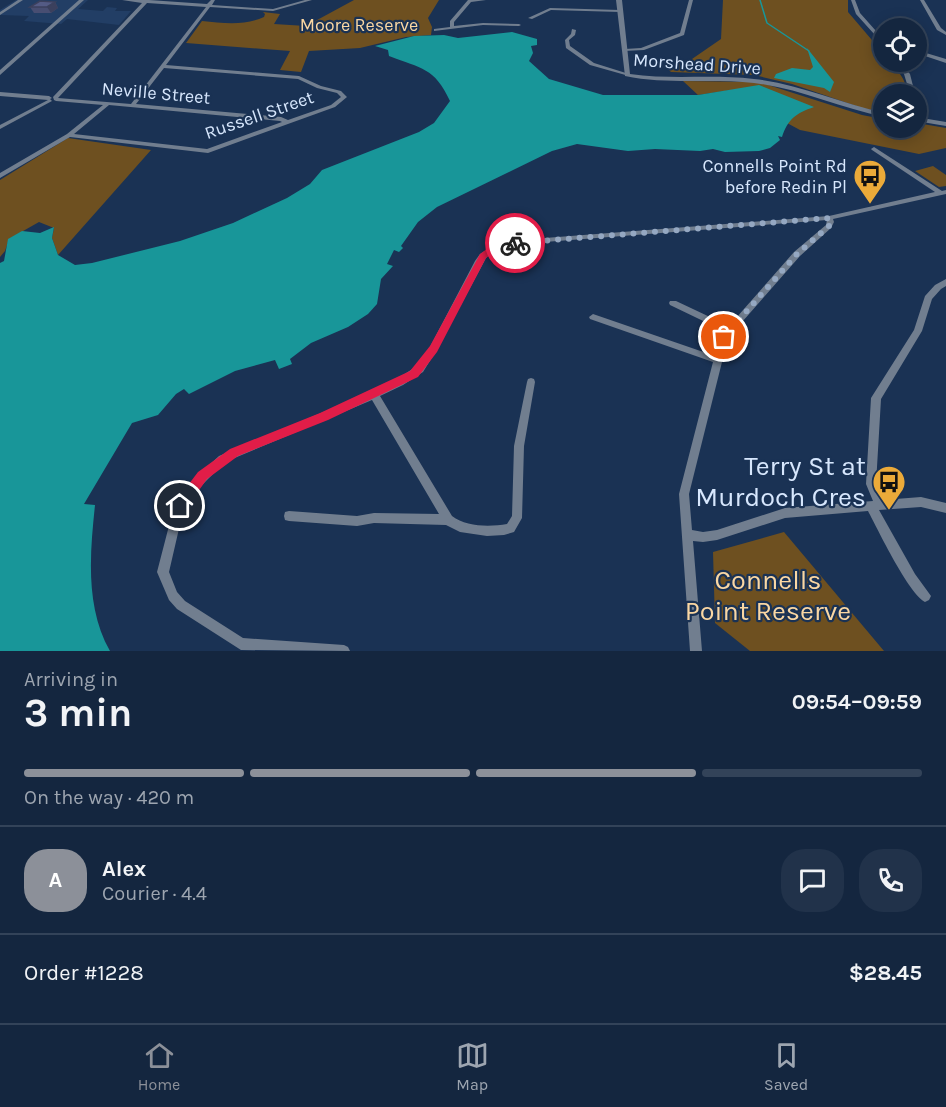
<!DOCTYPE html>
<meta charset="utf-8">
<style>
:root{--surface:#14263f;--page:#21324a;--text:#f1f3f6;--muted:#9da5b0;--line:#334359;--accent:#8c9099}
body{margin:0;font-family:Karla,sans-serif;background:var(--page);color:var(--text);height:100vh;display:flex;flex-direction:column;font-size:22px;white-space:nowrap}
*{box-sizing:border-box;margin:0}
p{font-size:20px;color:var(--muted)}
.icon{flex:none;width:33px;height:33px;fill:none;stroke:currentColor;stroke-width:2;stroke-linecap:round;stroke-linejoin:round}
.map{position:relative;height:651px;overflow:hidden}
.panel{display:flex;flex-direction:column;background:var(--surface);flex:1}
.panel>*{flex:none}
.tools{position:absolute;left:873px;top:18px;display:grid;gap:12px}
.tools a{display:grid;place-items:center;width:54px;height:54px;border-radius:50%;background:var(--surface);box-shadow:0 3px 15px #0003,0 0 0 2px var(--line);font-size:30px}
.pin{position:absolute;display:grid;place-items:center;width:51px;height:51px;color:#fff;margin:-26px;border:3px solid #fff;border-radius:50%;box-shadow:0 2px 6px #0007}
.courier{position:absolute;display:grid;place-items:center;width:60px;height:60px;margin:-30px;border:4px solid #e11d48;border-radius:50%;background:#fff;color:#222;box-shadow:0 2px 8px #0007}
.overview em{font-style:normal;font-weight:700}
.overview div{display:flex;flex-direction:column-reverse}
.overview{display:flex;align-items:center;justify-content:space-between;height:102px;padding:0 24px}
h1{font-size:39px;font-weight:700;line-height:45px}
.bar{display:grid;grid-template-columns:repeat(4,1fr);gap:9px 6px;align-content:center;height:72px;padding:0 24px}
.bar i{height:8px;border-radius:4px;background:var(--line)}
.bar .on{background:var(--accent)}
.bar p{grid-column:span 4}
.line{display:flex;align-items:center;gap:15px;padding:0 24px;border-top:2px solid var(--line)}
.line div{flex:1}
.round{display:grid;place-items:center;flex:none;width:63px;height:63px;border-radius:24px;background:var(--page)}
.menu{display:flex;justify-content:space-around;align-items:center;height:84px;border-top:2px solid var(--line);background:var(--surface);font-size:16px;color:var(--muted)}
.menu a{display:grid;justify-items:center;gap:3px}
.menu .on{color:var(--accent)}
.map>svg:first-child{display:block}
.built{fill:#223e65}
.green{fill:#6e5020}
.water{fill:#189699}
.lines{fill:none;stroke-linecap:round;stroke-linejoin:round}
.stream{stroke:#189699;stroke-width:1.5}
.minor{fill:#717e8f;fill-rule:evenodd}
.tertiary{fill:#717e8f;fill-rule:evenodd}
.wall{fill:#484e72}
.shaded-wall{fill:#3b405d}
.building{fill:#545b85;stroke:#3b405d;stroke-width:1.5}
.route{fill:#e11d48}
.done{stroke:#95a8c2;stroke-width:6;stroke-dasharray:0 10.8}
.labels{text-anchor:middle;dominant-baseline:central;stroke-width:4.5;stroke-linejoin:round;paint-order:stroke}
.far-park-label{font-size:18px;fill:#fad7a3;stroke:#1a3254}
.far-street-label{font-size:18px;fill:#d7e7fd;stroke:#1a3254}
.far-poi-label{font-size:18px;fill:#d7e7fd;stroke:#1a3254;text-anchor:end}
.near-poi-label{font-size:27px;fill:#d7e7fd;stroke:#1a3254;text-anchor:end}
.near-park-label{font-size:27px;fill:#fad7a3;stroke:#1a3254}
</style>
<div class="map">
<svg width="946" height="651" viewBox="0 0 946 651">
<rect width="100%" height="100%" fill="#1a3254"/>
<!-- built -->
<path class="built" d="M16,0H88L78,9L103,11L107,7L117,8L115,11H131L119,25L67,19L61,24L24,21L29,16L0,15V10Z"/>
<!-- green -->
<path class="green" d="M354,0H439L428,18L432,27L431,35L406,37L360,48L309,51L301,72L280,70L290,51L186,43L202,21C223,23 244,26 264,17L265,14L263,12L280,14L274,24L306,26Z
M723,0H848V12L883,53L884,62H890C898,71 908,81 906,94H884L883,112L862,108L792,84L754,75L671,72L665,66L692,59L721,39Z
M683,81L759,82L862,115L883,119L884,128H916L917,123L946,128V148L919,154L800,130L787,123L798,112L812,107L759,86L698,95Z
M68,138L151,150L58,255L52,238L54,228L39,222L9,239L5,251L0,257V180Z
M933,166L946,175V186L939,187L915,171Z
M784,532L884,651H750L715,623L713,552Z"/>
<!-- water -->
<path class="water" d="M512,32L537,39V45L531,46L533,53L529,61L549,79L603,95H698L759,85L814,107C796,113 788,119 782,137L778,136L780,140L770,148L759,151L725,152L713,149L700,151L655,149L628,151L577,144L552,151L437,207L418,222L401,246L403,248L399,252L394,250L387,264L393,266L381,279L377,304L368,314L348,327L311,343L290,359L292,364L279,369L275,360L235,371L189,394L184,389L176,394L158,415L132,423L84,504L95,505C90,553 85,607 110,651H0V263L4,261L8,239L22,231L40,233L54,227L52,238L58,255L75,265L92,263L180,241L233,223L287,198L310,184L322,170L419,132L434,123L450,101C434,67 422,69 389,56L388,50L375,46L414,36L444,35L458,38Z
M807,48L834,82L830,92L824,88L774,78L776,74L792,68L810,70L813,67Z"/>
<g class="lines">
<!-- stream -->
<path class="stream" d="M760,0L767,23L809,51"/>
<!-- minor -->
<path class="minor" d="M18,0H23L0,15V12Z
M79,0H84L0,75V70Z
M122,0H149L207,4L211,0H215L212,5L273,9L305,0H312L273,11L210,7L166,65L299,76L321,86L341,91L347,97L335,107L208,153L70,137L0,178V173L67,134L103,105L56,101L54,100L53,97L142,3ZM147,3L206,7L131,104L58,98ZM164,68L298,79L317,88L337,93L341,97L331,105L288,120L281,117L136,104ZM109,105L280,121L282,122L207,149L74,134Z
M468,0H486L471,2L454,22V26L483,23L519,24L521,25L519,26L483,25L434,31V29L450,27V21Z
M689,0H693L684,35L644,50L623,51V49H625L641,48L680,33Z
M851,0H855L860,13L884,40V45L856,14Z
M920,0H924L941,28L946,32V35L937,30Z
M550,8L620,10L622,11L620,12L551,10L532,19L528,18Z
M572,29L576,30L575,35L569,40L570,46L594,63L629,74V76L590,65L566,48L565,40L571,34Z
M916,50L946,59V63L916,53Z
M894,62H899L910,74L915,94H910L904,74Z
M0,92L49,96L52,98L50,99L52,101L0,129V125L48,100L0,96Z
M874,147L942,191L946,190V194L833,219L834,222L831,228L800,256L728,338L689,494L692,530L703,532L717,530L785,508L873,501L866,484L871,398L914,330L925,296L935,285L946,279V286L941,289L932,299L922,331L881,399L876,484L883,500L921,497L946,503V513L921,507L879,510L915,574L931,596L929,600L925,602C909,594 878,530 868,511L785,518L717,540L703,542L693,541L702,651H690L679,494L713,362L590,319L589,317L593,314L715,356L720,337L724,331L670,305L669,303L670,301H676L729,326L794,252L826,225L827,220L519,244L499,248L486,258L436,351L423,372L403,385L380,396L452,516C466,527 490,527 507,524L512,516L514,446L527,382L528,379L531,378L534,379L535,382L524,446L522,518L514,532L504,535L487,536L460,532L446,525L374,523L357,526L289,521L285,520L284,516L285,512L289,511L357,516L374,513L439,514L372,400L225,462L198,489L181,520L169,572L177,592L185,601L243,638L344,645L348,647L350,651L241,650L177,609L169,600L157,572L171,518L190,483L219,456L371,392L397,379L417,366L430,347L475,261L480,254L494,245L519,240L829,216L935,192L872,150L871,149Z"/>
<!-- tertiary -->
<path class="tertiary" d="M616,0H622L630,74C671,80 713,74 754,79C799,84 840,103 884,113V117C840,108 798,88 754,83C711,78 667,85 625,76Z
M916,117L946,122V126L916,121Z"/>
</g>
<!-- wall -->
<path class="wall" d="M55,2L58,8L51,13H34L30,7Z"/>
<!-- shaded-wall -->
<path class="shaded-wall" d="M55,2L58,8L51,13L47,7Z"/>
<!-- building -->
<path class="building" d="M40,1L55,2L47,7H30Z"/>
<!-- route -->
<path class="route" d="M515,240L519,243L518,245L500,248L486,258L437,352L418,377L328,420L238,456L207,479L185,510H176L174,506L176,501L198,472L230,449L320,413L410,371L430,346L480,254L495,243Z"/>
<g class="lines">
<!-- done -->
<path class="done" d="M515,243L829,218L831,222L829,226L797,254L724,337"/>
</g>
<!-- icons -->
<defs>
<g id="bus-pin" transform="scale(1.725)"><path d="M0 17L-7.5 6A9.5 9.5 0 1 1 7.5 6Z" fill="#ebaa39" stroke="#1a3254"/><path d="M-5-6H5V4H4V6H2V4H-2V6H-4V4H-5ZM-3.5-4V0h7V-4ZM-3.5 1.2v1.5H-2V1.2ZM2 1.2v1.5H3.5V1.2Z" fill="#111"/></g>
</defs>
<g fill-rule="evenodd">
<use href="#bus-pin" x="870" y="176"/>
<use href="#bus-pin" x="889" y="482"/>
</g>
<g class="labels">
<!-- far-park labels -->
<g class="far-park-label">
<text x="359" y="25">Moore Reserve</text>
</g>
<!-- far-street labels -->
<g class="far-street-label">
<text transform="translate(697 64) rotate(4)">Morshead Drive</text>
<text transform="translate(156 93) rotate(5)">Neville Street</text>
<text transform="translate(259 115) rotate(-19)">Russell Street</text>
</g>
<!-- far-poi labels -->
<g class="far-poi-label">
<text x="847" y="166">Connells Point Rd<tspan x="847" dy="21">before Redin Pl</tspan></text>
</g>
<!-- near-poi labels -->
<g class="near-poi-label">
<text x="866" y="466">Terry St at<tspan x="866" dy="31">Murdoch Cres</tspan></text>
</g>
<!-- near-park labels -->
<g class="near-park-label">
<text x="768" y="580">Connells<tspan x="768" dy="31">Point Reserve</tspan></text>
</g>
</g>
</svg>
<div class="tools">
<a><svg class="icon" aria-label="locate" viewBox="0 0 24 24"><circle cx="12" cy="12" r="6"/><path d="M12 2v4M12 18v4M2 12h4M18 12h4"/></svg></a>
<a><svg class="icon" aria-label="layers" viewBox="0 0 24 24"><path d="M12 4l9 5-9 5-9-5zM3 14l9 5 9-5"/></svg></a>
</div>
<div class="pin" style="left:724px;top:337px;background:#ea580c"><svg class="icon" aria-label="bag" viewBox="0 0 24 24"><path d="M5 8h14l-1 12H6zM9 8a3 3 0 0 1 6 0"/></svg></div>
<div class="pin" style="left:180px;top:506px;background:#1f2937"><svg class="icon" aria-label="home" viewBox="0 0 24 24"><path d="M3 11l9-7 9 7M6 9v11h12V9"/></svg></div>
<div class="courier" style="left:515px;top:243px"><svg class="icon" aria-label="bike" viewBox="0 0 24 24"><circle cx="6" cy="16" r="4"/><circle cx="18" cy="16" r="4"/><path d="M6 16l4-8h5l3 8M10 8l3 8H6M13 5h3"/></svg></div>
</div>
<section class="panel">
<div class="overview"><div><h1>3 min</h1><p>Arriving in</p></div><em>09:54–09:59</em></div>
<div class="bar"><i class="on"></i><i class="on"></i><i class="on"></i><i></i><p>On the way · 420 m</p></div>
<div class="line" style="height:108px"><b class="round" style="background:var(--accent);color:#fff">A</b><div><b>Alex</b><p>Courier · 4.4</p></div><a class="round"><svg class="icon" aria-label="chat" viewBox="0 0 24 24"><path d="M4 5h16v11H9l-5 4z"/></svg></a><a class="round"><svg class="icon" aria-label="phone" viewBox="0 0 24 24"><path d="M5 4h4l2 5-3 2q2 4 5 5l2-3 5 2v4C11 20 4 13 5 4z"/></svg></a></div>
<div class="line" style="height:78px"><div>Order #1228</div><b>$28.45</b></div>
</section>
<nav class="menu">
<a class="on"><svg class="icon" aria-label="home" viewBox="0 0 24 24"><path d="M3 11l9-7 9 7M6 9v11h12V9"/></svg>Home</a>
<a><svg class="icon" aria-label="map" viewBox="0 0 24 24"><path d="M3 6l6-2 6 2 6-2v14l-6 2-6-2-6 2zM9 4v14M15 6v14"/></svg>Map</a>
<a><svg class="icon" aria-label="saved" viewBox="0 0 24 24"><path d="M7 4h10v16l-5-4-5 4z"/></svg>Saved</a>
</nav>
